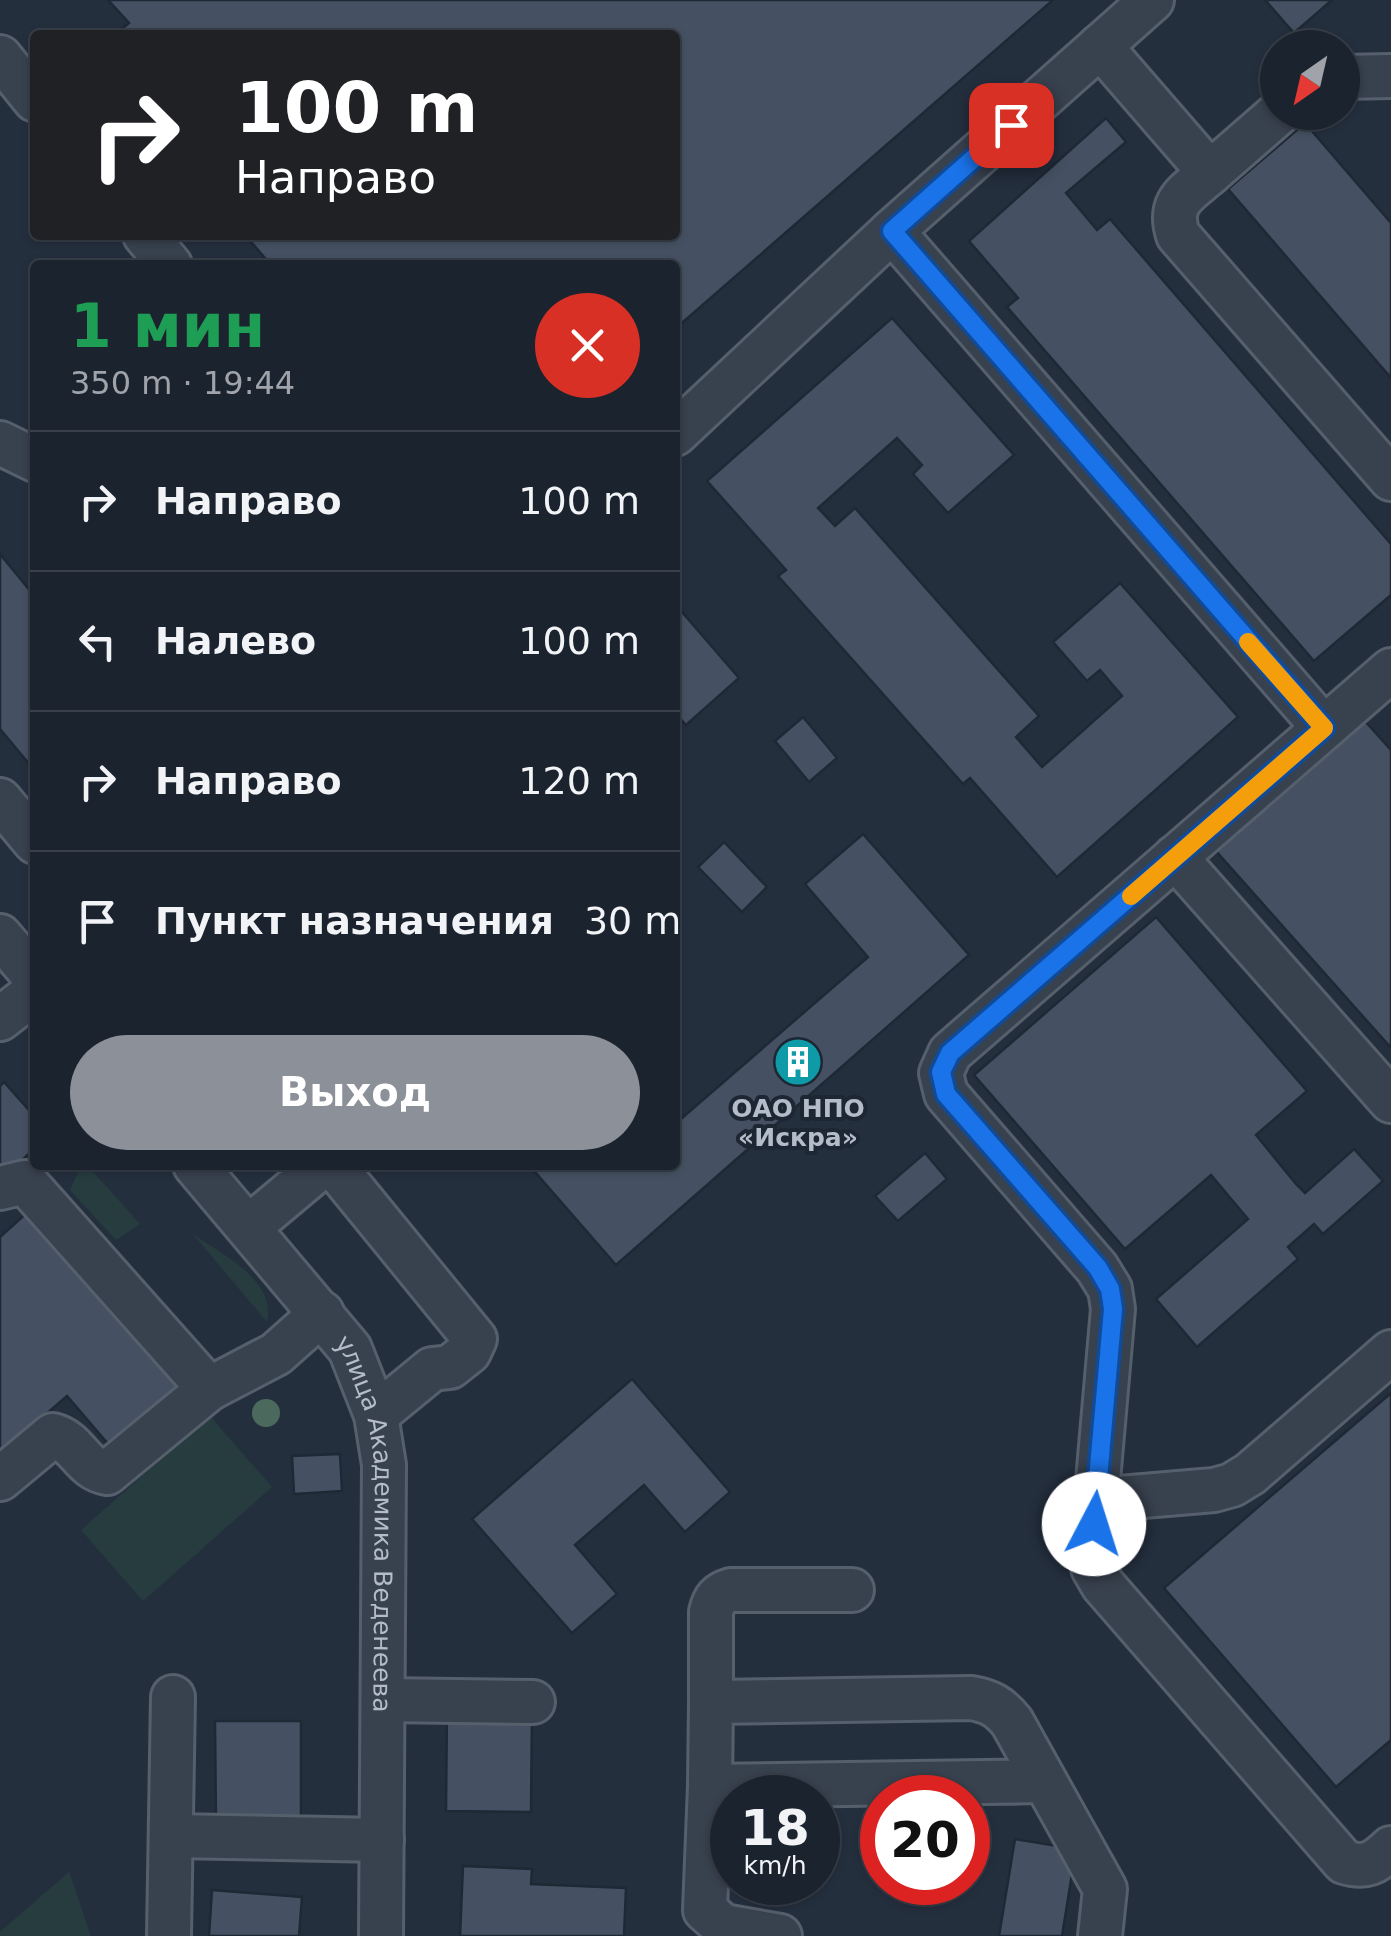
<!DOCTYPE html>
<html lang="ru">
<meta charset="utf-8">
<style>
:root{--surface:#1b232e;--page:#282f3a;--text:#f1f3f6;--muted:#a0a4aa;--line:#39404a;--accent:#8c9099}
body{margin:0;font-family:"DejaVu Sans",sans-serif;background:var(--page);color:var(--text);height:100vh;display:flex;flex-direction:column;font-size:38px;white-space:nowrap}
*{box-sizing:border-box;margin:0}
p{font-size:32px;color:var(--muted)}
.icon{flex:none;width:55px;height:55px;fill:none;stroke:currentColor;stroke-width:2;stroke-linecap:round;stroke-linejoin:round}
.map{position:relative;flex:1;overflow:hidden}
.drawer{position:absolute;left:30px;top:260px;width:650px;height:910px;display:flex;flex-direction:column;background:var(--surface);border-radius:10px;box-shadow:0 2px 8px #0004,0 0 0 2px var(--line)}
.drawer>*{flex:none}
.top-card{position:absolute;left:30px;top:30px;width:650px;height:210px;border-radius:10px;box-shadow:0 2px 8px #0004,0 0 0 2px var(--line);background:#202124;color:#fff;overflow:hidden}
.needle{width:65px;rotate:214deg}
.tools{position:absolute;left:1260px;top:30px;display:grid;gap:20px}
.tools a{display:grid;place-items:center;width:100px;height:100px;border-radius:50%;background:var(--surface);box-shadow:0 2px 8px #0004,0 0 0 2px var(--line);font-size:50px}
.speed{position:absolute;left:710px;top:1775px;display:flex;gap:20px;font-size:50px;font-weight:700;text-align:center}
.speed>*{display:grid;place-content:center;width:130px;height:130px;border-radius:50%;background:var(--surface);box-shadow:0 2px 8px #0004,0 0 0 2px var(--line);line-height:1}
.speed small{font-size:25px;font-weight:400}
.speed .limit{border:15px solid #d22;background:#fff;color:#111}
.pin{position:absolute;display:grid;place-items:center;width:85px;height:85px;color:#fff;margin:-42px;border-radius:20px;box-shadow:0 5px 15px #0006}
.me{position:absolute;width:110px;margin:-55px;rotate:5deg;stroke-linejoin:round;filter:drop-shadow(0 0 8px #0008)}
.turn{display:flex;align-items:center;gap:35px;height:210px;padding:0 40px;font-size:45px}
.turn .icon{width:130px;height:130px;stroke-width:2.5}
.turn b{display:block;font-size:70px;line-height:85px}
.round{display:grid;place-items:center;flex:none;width:105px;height:105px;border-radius:52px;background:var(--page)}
.headline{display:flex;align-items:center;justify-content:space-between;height:170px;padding:0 40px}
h1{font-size:60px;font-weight:600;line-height:75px;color:#1e9e55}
.primary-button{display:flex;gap:20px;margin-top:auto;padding:20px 40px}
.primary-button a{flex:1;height:115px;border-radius:60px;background:var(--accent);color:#fff;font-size:40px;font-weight:600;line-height:115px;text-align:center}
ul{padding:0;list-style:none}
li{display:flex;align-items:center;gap:30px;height:140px;padding:0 40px;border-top:2px solid var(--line)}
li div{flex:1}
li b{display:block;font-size:38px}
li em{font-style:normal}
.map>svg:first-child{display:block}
.green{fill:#263c3f}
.building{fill:#455162;stroke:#1f2835;stroke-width:2.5}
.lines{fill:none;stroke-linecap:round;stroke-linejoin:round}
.minor-casing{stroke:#565f6c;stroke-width:48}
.minor{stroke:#38414e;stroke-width:42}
.tree{fill:#4b6a5d}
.route-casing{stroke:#114b97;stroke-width:25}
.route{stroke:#1a73e8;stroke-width:18}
.slow{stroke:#f59e0b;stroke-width:18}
.labels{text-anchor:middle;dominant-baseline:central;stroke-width:8;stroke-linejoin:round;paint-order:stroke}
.poi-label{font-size:25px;font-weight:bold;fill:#b4bcc9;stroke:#1d2633}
.street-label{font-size:25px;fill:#b4bcc9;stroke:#1d2633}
</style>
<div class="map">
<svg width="1391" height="1936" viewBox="0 0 1391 1936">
<rect width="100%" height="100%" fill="#242f3e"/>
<g class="green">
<path d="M81,1165H87L140,1224L116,1240L70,1190Z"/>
<path d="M193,1234C221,1254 277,1280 267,1322Z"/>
<path d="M210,1416L272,1487L143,1601L81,1530Z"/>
<path d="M69,1872L91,1936H0V1932Z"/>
</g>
<g class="building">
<path d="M108,0H1053L675,329V265H271L245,235H675V35H115L129,23Z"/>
<path d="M1265,0H1332L1294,33Z"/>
<path d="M1106,118L1126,142L1066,193L1097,230L1110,219L1391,544V595L1314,661L1007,307L1018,298L969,241Z"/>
<path d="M1305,123L1391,223V378L1228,189Z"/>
<path d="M892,318L1014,455L948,513L913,474L922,465L897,438L818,508L835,526L855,508L1039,716L1016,737L1042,767L1122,696L1100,670L1087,681L1053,642L1120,583L1238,717L1057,877L970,778L963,784L778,576L786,570L707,481Z"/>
<path d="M0,554L32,593L35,591V771L0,729Z"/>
<path d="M675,604L739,678L686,725L675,713Z"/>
<path d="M803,717L837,758L809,782L775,741Z"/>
<path d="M1364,720L1391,750V1048L1216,851Z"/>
<path d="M863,834L969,955L616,1265L529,1165H675V1124L868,957L805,884Z"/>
<path d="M724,842L767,887L742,912L698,867Z"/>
<path d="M1156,917L1307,1091L1256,1135L1296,1184L1305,1193L1354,1149L1383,1181L1323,1234L1314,1224L1288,1247L1298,1259L1197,1347L1156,1299L1248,1219L1211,1175L1125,1249L974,1075Z"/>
<path d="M4,1082L35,1117V1148L6,1175L0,1169V1086Z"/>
<path d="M925,1153L947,1179L898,1221L875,1196Z"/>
<path d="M31,1209L182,1382L109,1445L67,1396L0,1454V1237Z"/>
<path d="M632,1379L730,1492L685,1532L644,1485L575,1545L617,1594L572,1633L472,1519Z"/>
<path d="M1391,1393V1740L1336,1787L1164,1588Z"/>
<path d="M340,1454L342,1491L294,1494L292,1456Z"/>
<path d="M447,1708L532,1710L531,1812L446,1811Z"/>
<path d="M215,1721H301V1823H216Z"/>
<path d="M1015,1839L1076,1849L1062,1936H999Z"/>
<path d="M463,1866L532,1869L531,1884L626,1888L624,1936H460Z"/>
<path d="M212,1890L302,1897L299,1936H209Z"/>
</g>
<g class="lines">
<g class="minor-casing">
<g id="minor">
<path d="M1100,46L1210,173C1187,193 1167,201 1178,235L1391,479"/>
<path d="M0,57L35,100"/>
<path d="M1342,77L1391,76"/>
<path d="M1210,173L1280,112"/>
<path d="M892,231L1324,728"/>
<path d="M145,235L170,265"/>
<path d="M675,434L892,231L1152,0"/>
<path d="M0,443L35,460"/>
<path d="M1391,670L950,1053L941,1073L946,1094L1097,1268L1110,1289L1113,1309L1092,1549L1093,1568L1103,1585L1344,1862C1366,1869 1375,1863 1391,1848"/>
<path d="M0,800L35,842"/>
<path d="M1175,857L1391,1101"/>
<path d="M0,936L35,977"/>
<path d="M0,1019L35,992"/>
<path id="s1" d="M195,1165L350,1349L376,1415L384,1465L381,1936"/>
<path d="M333,1165L475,1339L469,1352L450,1367L432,1369L376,1415"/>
<path d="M0,1188L25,1182L209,1389L276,1354L322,1313"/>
<path d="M249,1227L323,1165"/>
<path d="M0,1479L53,1435C77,1441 82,1469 107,1473L209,1389"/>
<path d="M1096,1500L1214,1490L1232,1485L1250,1474L1391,1352"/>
<path d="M383,1700L533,1702"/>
<path d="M711,1702V1612C714,1599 718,1594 731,1590H852"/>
<path d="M1045,1781L710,1786L711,1702L971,1698C990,1701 1000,1707 1012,1722L1105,1889L1100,1936"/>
<path d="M710,1786L705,1910L723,1926L780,1936"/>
<path d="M171,1836L382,1840"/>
<path d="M169,1936L173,1697"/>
</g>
</g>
<use href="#minor" class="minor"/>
</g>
<circle class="tree" cx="266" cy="1413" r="14"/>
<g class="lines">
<g class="route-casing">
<path id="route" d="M1011,125L892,231L1324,728L950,1053L941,1072L946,1094L1098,1268L1110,1289L1113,1309L1094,1524"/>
</g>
<use href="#route" class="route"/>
<path class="slow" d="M1131,896L1324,728L1248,642"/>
</g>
<defs>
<g id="building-disc" transform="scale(2.5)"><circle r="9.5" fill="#0f9aa8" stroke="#1d2633"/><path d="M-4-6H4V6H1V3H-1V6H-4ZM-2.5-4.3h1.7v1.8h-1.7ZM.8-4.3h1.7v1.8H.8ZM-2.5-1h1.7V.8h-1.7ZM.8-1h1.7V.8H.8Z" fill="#fff"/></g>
</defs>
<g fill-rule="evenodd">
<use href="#building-disc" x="798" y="1062"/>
</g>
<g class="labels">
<g class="poi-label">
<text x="798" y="1108">ОАО НПО<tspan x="798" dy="29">«Искра»</tspan></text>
</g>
<g class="street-label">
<text stroke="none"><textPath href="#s1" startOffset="418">улица Академика Веденеева</textPath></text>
</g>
</g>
</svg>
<div class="tools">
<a><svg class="needle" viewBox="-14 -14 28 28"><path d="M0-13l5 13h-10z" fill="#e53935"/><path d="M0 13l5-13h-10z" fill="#a0a4aa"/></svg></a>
</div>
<div class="speed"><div>18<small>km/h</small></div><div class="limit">20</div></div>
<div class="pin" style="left:1011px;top:125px;background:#d93025"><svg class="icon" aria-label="arrive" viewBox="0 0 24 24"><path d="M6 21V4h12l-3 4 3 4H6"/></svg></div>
<svg class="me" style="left:1094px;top:1524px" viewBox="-20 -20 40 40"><circle r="19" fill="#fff"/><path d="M0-13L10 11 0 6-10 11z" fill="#1a73e8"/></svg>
<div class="top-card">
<div class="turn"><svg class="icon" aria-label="right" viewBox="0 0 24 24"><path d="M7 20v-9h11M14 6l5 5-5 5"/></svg><div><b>100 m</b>Направо</div></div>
</div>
<section class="drawer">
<div class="headline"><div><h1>1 мин</h1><p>350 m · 19:44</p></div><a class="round" style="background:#d93025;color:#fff"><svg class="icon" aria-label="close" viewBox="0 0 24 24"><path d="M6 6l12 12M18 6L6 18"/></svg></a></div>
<ul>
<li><svg class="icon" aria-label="right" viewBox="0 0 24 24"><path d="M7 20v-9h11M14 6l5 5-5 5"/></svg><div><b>Направо</b></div><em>100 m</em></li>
<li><svg class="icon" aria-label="left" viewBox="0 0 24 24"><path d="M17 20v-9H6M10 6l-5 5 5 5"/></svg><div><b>Налево</b></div><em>100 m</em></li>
<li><svg class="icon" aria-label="right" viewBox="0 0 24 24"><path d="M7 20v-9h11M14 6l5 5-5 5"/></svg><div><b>Направо</b></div><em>120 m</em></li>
<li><svg class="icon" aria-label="arrive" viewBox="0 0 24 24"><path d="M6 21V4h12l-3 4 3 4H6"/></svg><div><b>Пункт назначения</b></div><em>30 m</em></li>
</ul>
<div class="primary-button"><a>Выход</a></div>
</section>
</div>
